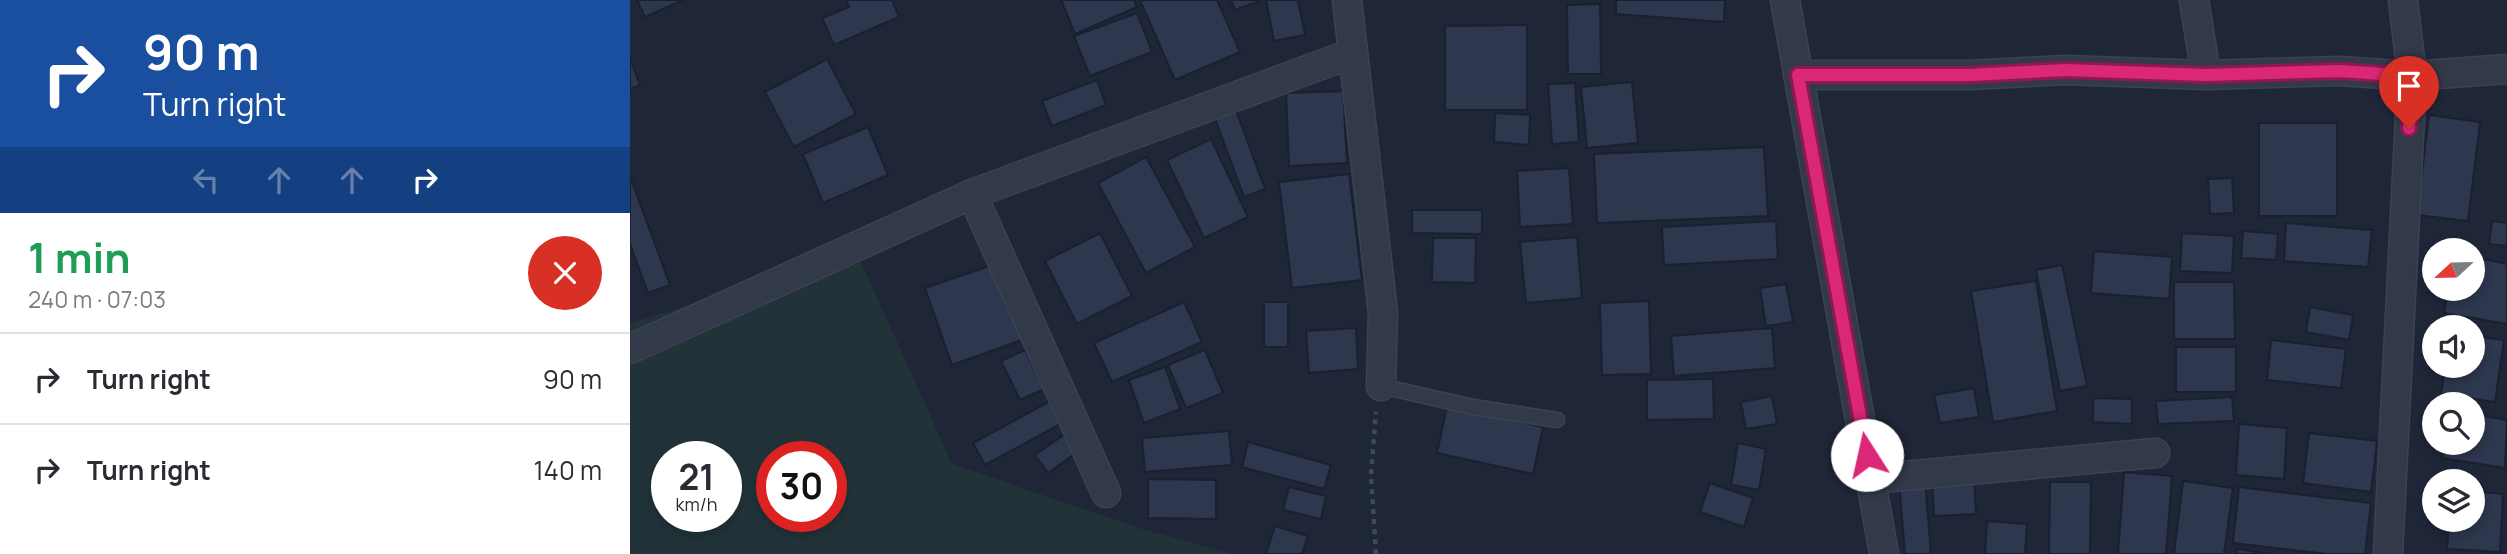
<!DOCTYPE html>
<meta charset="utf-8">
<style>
:root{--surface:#fff;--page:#f2f2f3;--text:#2b2b33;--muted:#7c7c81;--line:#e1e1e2}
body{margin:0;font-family:Manrope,sans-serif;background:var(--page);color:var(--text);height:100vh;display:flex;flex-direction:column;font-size:26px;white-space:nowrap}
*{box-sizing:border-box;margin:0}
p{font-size:23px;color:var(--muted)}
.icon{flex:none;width:38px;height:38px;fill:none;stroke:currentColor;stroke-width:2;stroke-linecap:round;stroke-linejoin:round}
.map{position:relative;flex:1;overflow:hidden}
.panel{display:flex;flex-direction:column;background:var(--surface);width:630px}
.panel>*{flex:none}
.hud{background:#1a4fa0;color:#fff;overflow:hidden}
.needle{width:46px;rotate:248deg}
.controls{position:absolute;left:1792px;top:238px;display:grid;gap:14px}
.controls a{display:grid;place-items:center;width:63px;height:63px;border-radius:50%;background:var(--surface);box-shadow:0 4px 10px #0003;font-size:35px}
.speed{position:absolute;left:21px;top:441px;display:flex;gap:14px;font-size:35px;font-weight:700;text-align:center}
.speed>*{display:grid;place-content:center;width:91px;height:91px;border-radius:50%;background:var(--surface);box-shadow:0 4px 10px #0003;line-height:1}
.speed small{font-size:18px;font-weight:400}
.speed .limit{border:10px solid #d22;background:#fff;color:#111}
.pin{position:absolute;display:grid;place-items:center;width:60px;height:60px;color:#fff;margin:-72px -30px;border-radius:50% 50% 50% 0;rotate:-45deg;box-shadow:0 0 7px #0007}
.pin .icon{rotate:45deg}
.me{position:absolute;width:77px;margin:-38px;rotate:350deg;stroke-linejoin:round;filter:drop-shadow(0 0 5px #0008)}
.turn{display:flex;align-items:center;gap:24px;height:147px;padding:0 28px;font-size:32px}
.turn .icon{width:91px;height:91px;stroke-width:2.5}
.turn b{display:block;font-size:49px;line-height:60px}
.lanes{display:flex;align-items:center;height:66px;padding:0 28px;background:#0003;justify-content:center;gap:35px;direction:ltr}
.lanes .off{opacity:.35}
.round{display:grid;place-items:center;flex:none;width:74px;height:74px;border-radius:37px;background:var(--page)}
.summary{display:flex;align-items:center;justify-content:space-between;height:119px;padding:0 28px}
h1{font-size:42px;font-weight:700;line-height:52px;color:#1e9e55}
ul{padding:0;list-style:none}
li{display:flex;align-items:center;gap:21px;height:91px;padding:0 28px;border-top:2px solid var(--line)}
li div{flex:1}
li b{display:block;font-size:26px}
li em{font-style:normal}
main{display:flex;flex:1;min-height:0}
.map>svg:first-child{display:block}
.green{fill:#213339;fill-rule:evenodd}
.building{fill:#2d374d;stroke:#1a202f;stroke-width:2}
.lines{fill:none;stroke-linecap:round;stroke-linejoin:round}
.lane-casing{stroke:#3c4252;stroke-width:17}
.street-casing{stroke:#3c4252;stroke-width:31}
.path{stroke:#394d52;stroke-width:4.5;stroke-dasharray:5 5;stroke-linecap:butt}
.lane{stroke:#323949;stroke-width:14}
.street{stroke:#323949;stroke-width:28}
.route-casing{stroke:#8e194d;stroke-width:18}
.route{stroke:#db2777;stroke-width:12}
</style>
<main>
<section class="panel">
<div class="hud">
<div class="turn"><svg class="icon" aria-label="right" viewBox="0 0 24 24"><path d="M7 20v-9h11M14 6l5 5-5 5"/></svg><div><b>90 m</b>Turn right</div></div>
<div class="lanes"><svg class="icon off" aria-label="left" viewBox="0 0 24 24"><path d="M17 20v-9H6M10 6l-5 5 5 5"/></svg><svg class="icon off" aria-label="ahead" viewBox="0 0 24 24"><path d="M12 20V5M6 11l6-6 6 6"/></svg><svg class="icon off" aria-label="ahead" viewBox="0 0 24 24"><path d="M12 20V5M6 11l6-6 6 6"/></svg><svg class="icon" aria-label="right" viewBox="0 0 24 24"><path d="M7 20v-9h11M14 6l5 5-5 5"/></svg></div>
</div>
<div class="summary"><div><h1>1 min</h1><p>240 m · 07:03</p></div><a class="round" style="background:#d93025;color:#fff"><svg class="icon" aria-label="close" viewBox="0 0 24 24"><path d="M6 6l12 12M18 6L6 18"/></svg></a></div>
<ul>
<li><svg class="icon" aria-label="right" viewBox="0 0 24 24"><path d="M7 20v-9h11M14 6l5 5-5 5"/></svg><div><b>Turn right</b></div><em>90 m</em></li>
<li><svg class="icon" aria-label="right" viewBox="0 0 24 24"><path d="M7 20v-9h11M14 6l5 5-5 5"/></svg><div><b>Turn right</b></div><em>140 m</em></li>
</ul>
</section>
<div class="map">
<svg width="1877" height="554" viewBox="0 0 1877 554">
<rect width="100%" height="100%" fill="#1f2638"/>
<path class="green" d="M228,255L322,464L512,529L603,554H0V323ZM37,457H96V516H37ZM142,457H201V516H142Z"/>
<g class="building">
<path d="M7,0H53L15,17Z"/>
<path d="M216,0H262L269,17L204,45L192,18L219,7Z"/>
<path d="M431,0H504L507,7L445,34Z"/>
<path d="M510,0H587L610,52L545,80Z"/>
<path d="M601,0H632L605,10Z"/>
<path d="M636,0H668L675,35L644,41Z"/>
<path d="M986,0H1095L1094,22L986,14Z"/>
<path d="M970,4L971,74H938L937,5Z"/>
<path d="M507,13L522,52L460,76L444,36Z"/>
<path d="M897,25V110H815V26Z"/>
<path d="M0,58L10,85L0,89Z"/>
<path d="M197,59L226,114L164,147L135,92Z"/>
<path d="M467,80L476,105L422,126L412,101Z"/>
<path d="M1002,82L1008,143L957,148L951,87Z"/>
<path d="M945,83L949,142L922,144L918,84Z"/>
<path d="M713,91L717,163L659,166L656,93Z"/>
<path d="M605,108L635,189L614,197L584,116Z"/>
<path d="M865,113L900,115L899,145L864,142Z"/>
<path d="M1799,115L1850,122L1838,221L1787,215Z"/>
<rect x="1629" y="123" width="78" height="93"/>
<path d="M238,127L258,175L193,203L173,154Z"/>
<path d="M581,139L618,217L574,238L537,160Z"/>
<path d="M1134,147L1138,216L967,223L964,154Z"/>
<path d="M516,157L565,247L516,273L468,183Z"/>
<path d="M939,168L943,224L890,227L887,171Z"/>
<path d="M719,174L732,280L662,288L649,182Z"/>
<path d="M0,176L40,285L18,293L0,244Z"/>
<path d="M1602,178L1604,213L1580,214L1578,179Z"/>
<path d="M782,210H852V234L782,233Z"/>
<path d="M1146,221L1148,259L1034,265L1032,227Z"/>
<path d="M1862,221L1877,223V246L1859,244Z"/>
<path d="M1656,223L1742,230L1738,267L1654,261Z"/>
<path d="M1613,231L1648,234L1646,260L1611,258Z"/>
<path d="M470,233L502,296L447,324L415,261Z"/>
<path d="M1552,233L1604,236L1602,273L1550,271Z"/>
<path d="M947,237L952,298L896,303L890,242Z"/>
<path d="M803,238H846L845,283L802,282Z"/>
<path d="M1464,251L1542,257L1539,299L1461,293Z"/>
<path d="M1843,257L1877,264V324L1814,313L1818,289H1843Z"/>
<path d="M365,264L392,340L322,365L295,288Z"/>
<path d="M1432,265L1457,386L1430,391L1406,270Z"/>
<path d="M1406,281L1427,411L1363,422L1341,291Z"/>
<path d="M1544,282H1604L1605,339H1544Z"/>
<path d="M1156,284L1163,322L1136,326L1130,288Z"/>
<path d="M1019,301L1021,374L972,375L970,303Z"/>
<path d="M554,302L572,342L482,382L464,343Z"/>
<rect x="634" y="302" width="24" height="45"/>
<path d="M1680,307L1723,315L1719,340L1676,332Z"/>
<path d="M726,328L728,369L679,373L676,331Z"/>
<path d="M1142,328L1145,368L1044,376L1041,336Z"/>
<path d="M1843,336L1874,340L1865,402L1811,394L1815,366H1843Z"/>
<path d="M1641,340L1716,349L1711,388L1637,380Z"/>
<rect x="1546" y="347" width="60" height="45"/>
<path d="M395,350L414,389L390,400L371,361Z"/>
<path d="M575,350L593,393L556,408L538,365Z"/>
<path d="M535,367L550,409L514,423L499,380Z"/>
<path d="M1083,379L1084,419L1017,420V380Z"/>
<path d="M1344,388L1349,417L1310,423L1304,395Z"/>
<path d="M1142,396L1147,424L1116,429L1111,402Z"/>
<path d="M1602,397L1604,421L1528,424L1526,401Z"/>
<path d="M1463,398L1502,399V424L1463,422Z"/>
<path d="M424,399L436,421L355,465L343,443Z"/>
<path d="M817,406L913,427L903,474L807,453Z"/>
<path d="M1843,414L1877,420L1875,468L1812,458L1814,443H1843Z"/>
<path d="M1609,424L1657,428L1654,479L1606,475Z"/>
<path d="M599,431L602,465L515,472L512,438Z"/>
<path d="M1679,433L1747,441L1741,492L1673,483Z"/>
<path d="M435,434L447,452L418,473L405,455Z"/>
<path d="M618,442L701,465L694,489L612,467Z"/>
<path d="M1108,443L1136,449L1129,490L1101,485Z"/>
<path d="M1494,472L1542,476L1536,554H1488Z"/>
<path d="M518,479L586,480V519L518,518Z"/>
<path d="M1344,479L1346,514L1304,516L1302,482Z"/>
<path d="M1295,480L1301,554H1275L1269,482Z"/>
<path d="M1553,481L1603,488L1594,554H1544Z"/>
<path d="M1420,482H1461L1460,554H1419Z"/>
<path d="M1080,483L1123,498L1114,527L1070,512Z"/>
<path d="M659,487L696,496L691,519L653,510Z"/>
<path d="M1609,487L1741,503L1735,554H1697L1603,543Z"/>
<path d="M1843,491L1873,494L1870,552L1817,549L1819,520H1843Z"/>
<path d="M1357,521L1397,524L1395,554H1355Z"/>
<path d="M645,526L678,536L672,554H636Z"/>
<path d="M1607,549L1641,554H1606Z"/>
</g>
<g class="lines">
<g class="lane-casing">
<path id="lane" d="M751,386L843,407L927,420"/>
</g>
<g class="street-casing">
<g id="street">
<path d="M717,0L753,313L751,386"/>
<path d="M1155,0L1254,554"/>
<path d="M1564,0L1576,75"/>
<path d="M1168,75H1340L1435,70L1576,75L1710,71L1782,76L1877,69"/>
<path d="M342,194L476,493"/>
<path d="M0,349L342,194L723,53"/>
<path d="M1241,479L1525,453"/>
<path d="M1758,554L1782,76L1773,0"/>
</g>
</g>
<path class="path" d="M746,554L741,475L746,412"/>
<use href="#lane" class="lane"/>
<use href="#street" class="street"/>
</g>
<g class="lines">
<g class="route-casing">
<path id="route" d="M1237,455L1168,75H1340L1435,70L1576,75L1710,71L1782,76L1779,128"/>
</g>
<use href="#route" class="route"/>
</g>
</svg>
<div class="controls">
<a><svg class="needle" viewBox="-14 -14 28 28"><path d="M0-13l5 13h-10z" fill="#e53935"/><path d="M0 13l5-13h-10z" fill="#7c7c81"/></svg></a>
<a><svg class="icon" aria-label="sound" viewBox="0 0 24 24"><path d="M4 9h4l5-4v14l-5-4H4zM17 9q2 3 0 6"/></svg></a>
<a><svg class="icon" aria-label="search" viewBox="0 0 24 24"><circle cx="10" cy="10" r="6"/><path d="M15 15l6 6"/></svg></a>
<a><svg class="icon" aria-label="layers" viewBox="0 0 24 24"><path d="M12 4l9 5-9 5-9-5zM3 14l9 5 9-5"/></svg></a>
</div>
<div class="speed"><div>21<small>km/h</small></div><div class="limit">30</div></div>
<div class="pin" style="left:1779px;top:128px;background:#d93025"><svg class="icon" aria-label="arrive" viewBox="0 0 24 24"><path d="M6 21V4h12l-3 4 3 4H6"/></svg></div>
<svg class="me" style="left:1237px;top:455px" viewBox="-20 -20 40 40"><circle r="19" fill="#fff"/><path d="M0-13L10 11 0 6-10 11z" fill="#db2777"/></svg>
</div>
</main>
